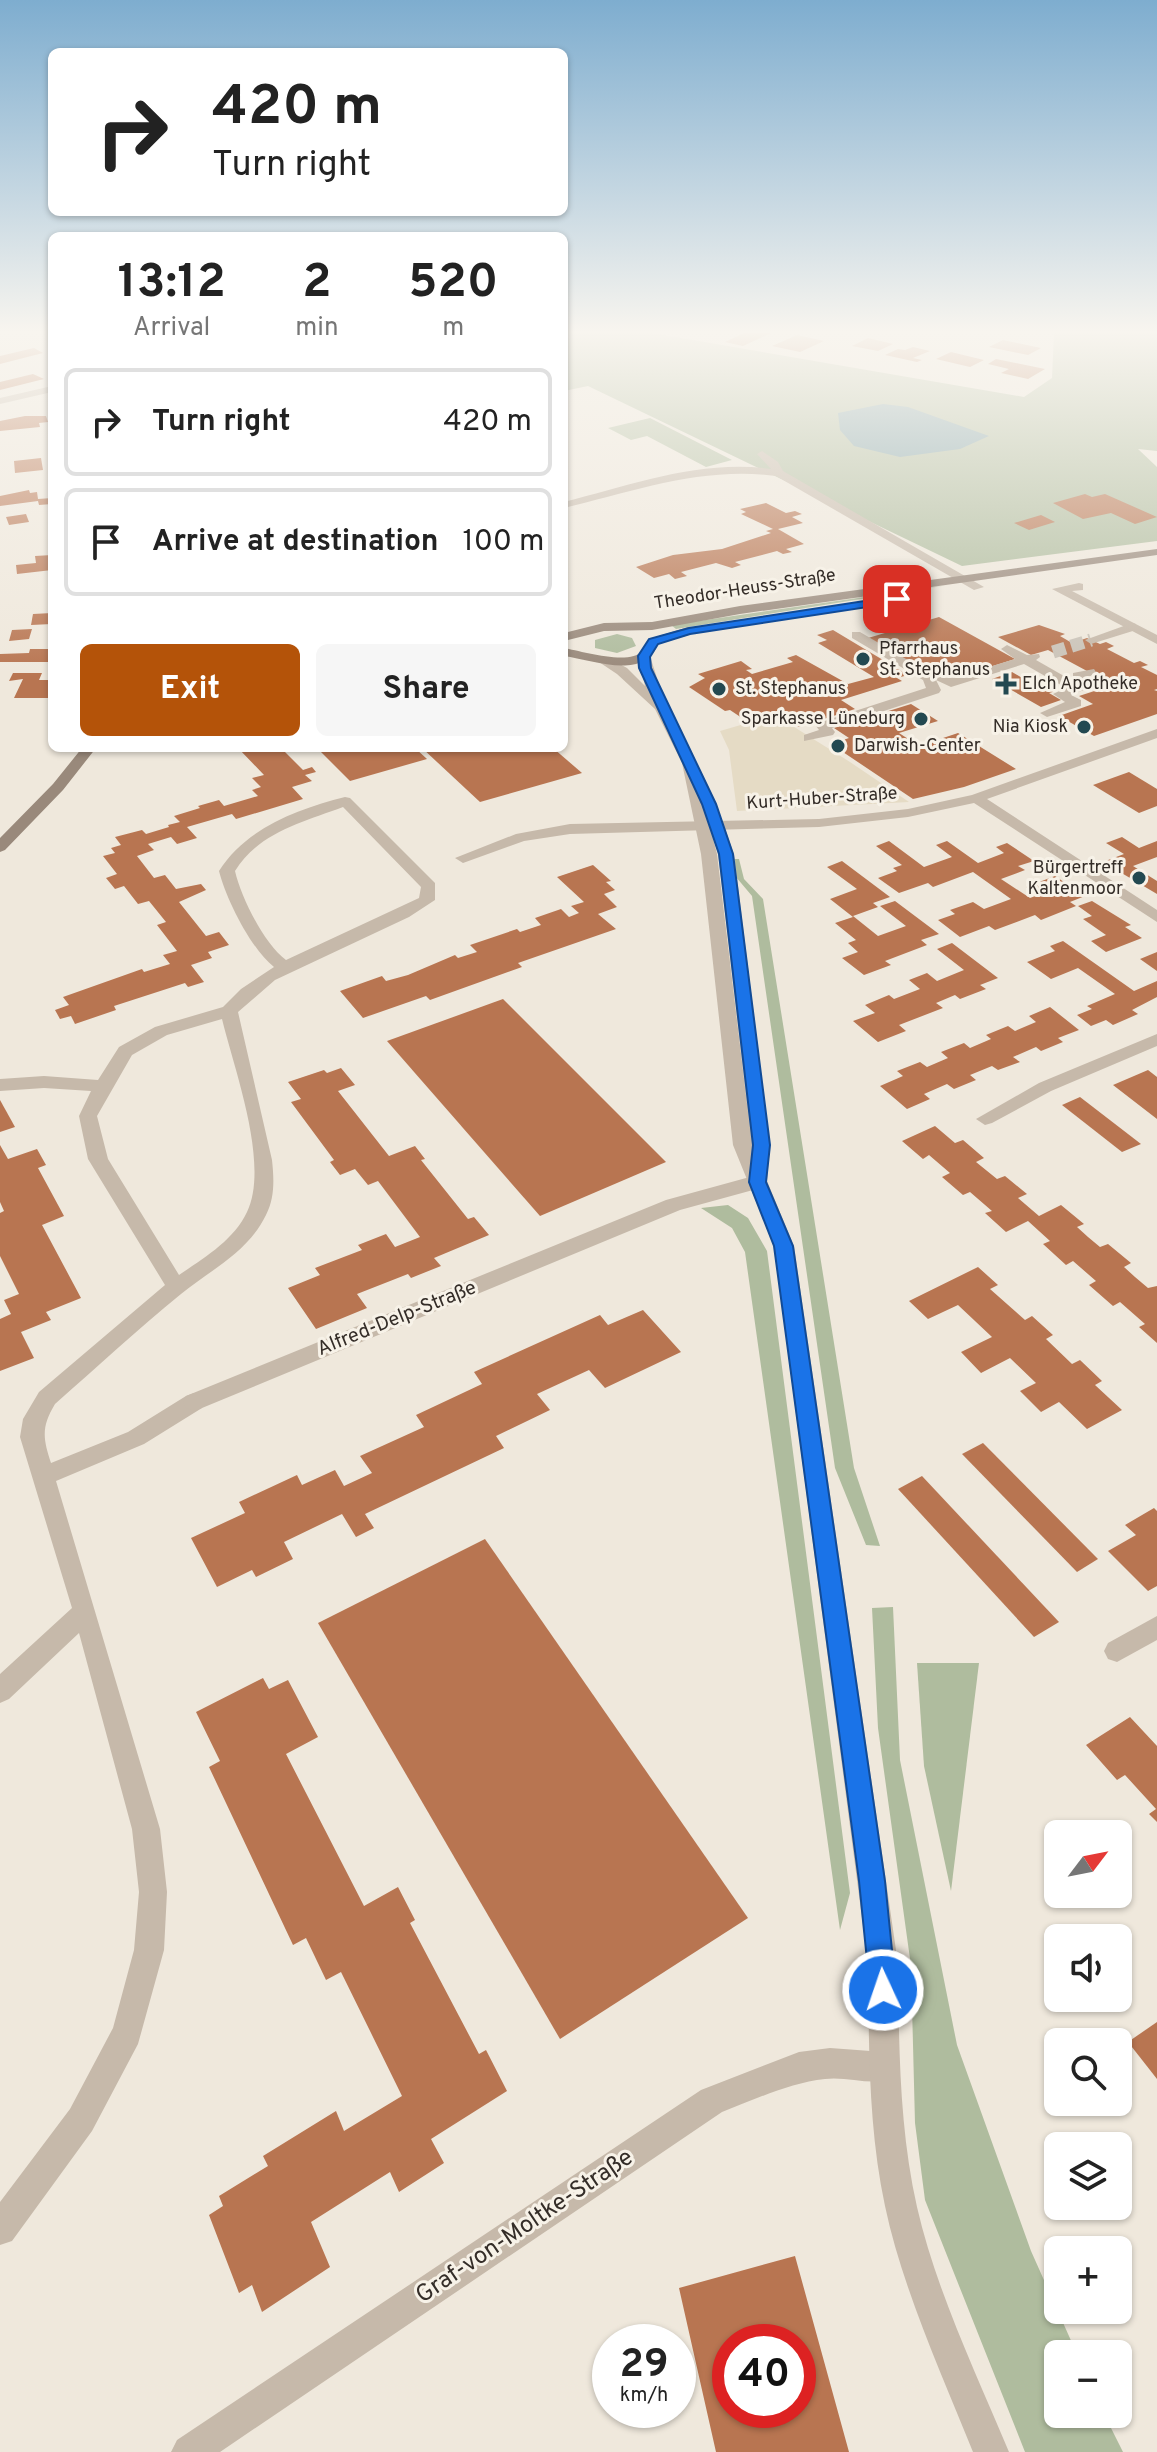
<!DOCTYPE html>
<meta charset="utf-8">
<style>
:root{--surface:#fff;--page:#f6f6f6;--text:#222;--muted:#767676;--line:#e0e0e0;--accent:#b45309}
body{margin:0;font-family:Overpass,sans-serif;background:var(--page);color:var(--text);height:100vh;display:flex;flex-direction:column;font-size:30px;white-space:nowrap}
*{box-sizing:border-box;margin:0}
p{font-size:26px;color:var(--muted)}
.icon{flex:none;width:44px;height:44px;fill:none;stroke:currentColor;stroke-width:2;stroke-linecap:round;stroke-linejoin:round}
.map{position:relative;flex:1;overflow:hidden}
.side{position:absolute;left:48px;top:232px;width:520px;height:520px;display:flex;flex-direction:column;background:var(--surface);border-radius:12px;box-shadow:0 2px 6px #0004}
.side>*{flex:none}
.banner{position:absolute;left:48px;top:48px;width:520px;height:168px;border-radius:12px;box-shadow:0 2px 6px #0004;background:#fff;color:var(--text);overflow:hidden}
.needle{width:52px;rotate:58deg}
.buttons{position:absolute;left:1044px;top:1820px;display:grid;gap:16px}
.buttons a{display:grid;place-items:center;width:88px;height:88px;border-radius:12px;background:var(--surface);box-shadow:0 2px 6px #0004;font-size:40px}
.speed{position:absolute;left:592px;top:2324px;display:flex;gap:16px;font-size:40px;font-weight:700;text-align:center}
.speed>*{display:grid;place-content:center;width:104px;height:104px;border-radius:50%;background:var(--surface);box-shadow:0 2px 6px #0004;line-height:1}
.speed small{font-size:20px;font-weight:400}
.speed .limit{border:12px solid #d22;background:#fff;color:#111}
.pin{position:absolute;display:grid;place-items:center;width:68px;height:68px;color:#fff;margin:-34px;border-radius:16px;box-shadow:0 4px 12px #0006}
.me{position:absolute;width:88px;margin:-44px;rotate:357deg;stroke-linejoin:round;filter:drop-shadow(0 0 6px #0008)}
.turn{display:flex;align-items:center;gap:28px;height:168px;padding:0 32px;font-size:36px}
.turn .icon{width:104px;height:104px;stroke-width:2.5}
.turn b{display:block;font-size:56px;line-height:68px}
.eta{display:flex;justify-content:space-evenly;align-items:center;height:136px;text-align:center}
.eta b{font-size:48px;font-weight:700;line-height:56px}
.button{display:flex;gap:16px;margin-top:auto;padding:16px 32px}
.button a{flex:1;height:92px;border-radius:12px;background:var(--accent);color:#fff;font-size:32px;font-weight:700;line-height:92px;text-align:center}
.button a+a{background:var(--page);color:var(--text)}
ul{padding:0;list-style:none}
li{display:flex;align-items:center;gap:24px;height:108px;margin:0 16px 12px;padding:0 16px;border:4px solid var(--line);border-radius:12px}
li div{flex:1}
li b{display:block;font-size:30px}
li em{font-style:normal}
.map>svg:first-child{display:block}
.green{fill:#afbc9e}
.plaza{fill:#e5dbc5}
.water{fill:#7fa2a9}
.building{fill:#b87551;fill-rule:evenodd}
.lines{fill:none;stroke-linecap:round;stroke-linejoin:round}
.pedestrian-tunnel{stroke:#cac3b8;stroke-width:13;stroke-dasharray:13 6;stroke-linecap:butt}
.pedestrian{fill:#c6b9aa;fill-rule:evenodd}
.minor{fill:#c6b9aa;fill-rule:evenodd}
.tertiary{fill:#c6b9aa;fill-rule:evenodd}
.secondary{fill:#99897b;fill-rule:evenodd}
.route{fill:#1a73e8;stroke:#114b97;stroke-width:2}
.poi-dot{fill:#234951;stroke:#f7f2e8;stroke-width:3}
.labels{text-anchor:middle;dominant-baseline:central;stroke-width:6;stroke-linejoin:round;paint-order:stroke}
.far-street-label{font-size:18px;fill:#342d28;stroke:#f7f2e8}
.far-poi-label{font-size:18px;fill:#342d28;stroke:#f7f2e8;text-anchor:start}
.street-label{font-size:20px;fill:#342d28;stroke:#f7f2e8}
.near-street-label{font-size:24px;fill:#342d28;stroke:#f7f2e8}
</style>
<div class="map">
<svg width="1157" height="2452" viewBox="0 0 1157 2452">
<rect width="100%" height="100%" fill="#efe8dc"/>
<g class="green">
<path d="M564,333H652L1024,397L1052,378L1054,333H1157V451L1138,449L1157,467V541L962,566L588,386L564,391Z"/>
<path d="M650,418L732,460L706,467L647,436L631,440L608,428Z"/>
<path d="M948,585L676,629L671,625Z"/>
<path d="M617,634L632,638L636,646L617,653L595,648V640Z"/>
<path d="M733,859H739L744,879L763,899L854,1468L880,1546L866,1545L835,1468L752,896L736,877Z"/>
<path d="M728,1205L748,1218L767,1251L850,1893L840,1930L745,1252L732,1228L701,1208Z"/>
<path d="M893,1607L900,1760L957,2045L1031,2251L1077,2354H1058V2414H1104L1123,2452H1025L925,2200L915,2123L911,1966L878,1728L872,1608Z"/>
<path d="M917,1663H979L951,1891L924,1766Z"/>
</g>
<path class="plaza" d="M775,715L850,762L909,802L737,811L729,750L720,731Z"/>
<path class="water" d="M883,404L908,407L989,436L960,449L900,457L854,446L840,430L838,413Z"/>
<g class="building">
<path d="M744,333H771L743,346L725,342Z"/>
<path d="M797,335L824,341L800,352L772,346Z"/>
<path d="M868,338L893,344L878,351L852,346Z"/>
<path d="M1003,340L1041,348L1028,355L989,347Z"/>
<path d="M913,347L930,351L913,358L922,360L917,362L885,355L898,349L905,350Z"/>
<path d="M34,348L43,353L0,364V356Z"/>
<path d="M951,352L984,360L970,367L936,359Z"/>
<path d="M996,359L1045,369L1028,379L1001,373L1009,369L988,364Z"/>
<path d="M33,374L44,379L0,390V382Z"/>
<path d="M25,416H46L48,422L39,423L40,427L0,431V421Z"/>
<path d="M41,458L43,470L15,473L14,461Z"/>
<path d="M29,490L30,493L37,492L38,499L52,498V504L39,505L38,501L0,506V496Z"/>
<path d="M1085,494L1092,497L1105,494L1157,517L1135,524L1111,513L1083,519L1053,503Z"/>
<path d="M766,503L786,513L795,511L802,514L792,517L803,523L778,529L804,544L786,549L792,552L783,554L777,551L735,562L741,565L732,568L716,563L681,572L687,576L675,579L669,574L654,578L636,567L673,555L722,549L771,533L766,531L773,529L741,514L746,512L740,509Z"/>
<path d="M26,514L29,522L9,525L6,517Z"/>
<path d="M1041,515L1055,522L1029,530L1014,523Z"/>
<path d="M52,555V570L17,574L16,565L36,563L35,556Z"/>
<path d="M52,613V624L31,625L33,614Z"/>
<path d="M939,617L1015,659L958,677L941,668L926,672L868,638Z"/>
<path d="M1039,625L1065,634L1060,636L1072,643L1087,638L1100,644L1106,642L1114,646L1107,649L1134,663L1140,661L1148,665L1141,667L1157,675V689L1154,690L1157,691V714L1094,736L1059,716L1093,704L1079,696L1113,685L1048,650L1031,655L998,637Z"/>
<path d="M32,629L29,639L9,641L12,630Z"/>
<path d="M833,630L908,675L897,678L902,681L841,700L855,709L799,727L777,716L775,711L745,720L730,710L725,711L689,687L705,678L698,674L741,661L752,669L746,670L752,674L793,662L787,658L796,655L848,684L874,677L818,643L827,640L817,635Z"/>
<path d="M30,649H52V662H0V654L29,653Z"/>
<path d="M1012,672L1029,682L1036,680L1056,691L1049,693L1061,700L1041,707L992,679Z"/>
<path d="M13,673H42L39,680H52L50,698H14L23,679L9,681Z"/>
<path d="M911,704L938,721L899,733L919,746L958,733L1016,769L964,787L913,799L831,744L849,738L834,728Z"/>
<path d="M238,748H281L303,770L312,767L316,772L305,775L312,781L292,787L303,799L236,819L232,814L187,827L197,838L177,844L171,837L148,844L154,850L137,856L154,878L165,875L176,889L201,884L206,890L179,902L206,936L219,932L229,945L208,952L212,958L191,965L204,982L188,987L185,983L114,1006L116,1010L75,1024L71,1016L60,1019L55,1010L69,1005L63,997L142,969L144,972L170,964L163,955L177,951L157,925L166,922L149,901L138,904L124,886L115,889L106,878L117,874L103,856L115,853L111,848L121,845L115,837L142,830L146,834L169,827L168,825L180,822L174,816L200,808L198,806L219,800L224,806L258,796L252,790L261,787L252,778L264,775Z"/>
<path d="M328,748H415L427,759L350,781L319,750Z"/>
<path d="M422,748H553L582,773L480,802Z"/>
<path d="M1129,772L1157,789V806L1139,813L1093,785Z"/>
<path d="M1122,837L1139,848L1157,841V857L1133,866L1157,881V894L1103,862L1124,854L1106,843Z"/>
<path d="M889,841L924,867L952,857L936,845L947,841L978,863L1004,853L996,847L1007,843L1034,861L1018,866L1025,870L1001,879L1030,898L1038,895L1026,887L1055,876L1085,896L1070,902L1076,906L1041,920L1035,915L995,930L989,926L960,937L938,920L955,914L950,910L973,902L984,909L1011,899L973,872L933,887L928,883L899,893L878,878L897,871L893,868L902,865L876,846Z"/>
<path d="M842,861L890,897L873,903L878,907L853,916L878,936L906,926L880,906L895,901L939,934L921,940L927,945L885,961L891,965L864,975L842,958L858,952L848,943L856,940L835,923L853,917L830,899L857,889L827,867Z"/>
<path d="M593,865L611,881L606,882L615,890L604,894L617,907L598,914L616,929L518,963L522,967L430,1000L426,996L363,1018L340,991L382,976L386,981L408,975L455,955L458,958L477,952L470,945L517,929L520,932L541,925L535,918L561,909L569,917L579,913L571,906L584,902L557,877Z"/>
<path d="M1092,901L1131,925L1125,927L1142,938L1106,952L1091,941L1106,935L1083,919L1092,916L1078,906Z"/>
<path d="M1063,941L1134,991L1157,981V997L1132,1010L1138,1014L1113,1025L1106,1020L1091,1026L1077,1015L1092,1009L1087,1006L1115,994L1078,968L1051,979L1027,962L1055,951L1050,946Z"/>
<path d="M952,943L998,978L980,985L986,989L960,999L955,995L936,1003L943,1008L899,1025L906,1031L878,1042L853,1021L875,1013L865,1005L889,995L894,999L920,989L909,980L927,973L937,981L964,970L937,949Z"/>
<path d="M1157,952V971L1140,959Z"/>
<path d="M503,999L666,1162L540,1216L387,1041Z"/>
<path d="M1050,1007L1079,1030L1058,1038L1063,1042L1041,1051L1036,1047L1013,1057L1020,1062L998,1070L992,1066L970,1075L976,1080L954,1089L947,1084L924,1094L930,1099L907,1109L880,1086L903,1076L897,1071L920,1062L927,1067L948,1058L941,1052L964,1043L970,1048L991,1039L986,1035L1008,1026L1015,1031L1036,1022L1029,1016Z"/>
<path d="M341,1068L355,1085L338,1091L389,1156L415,1146L425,1159L421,1160L468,1219L474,1217L489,1235L434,1258L441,1266L411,1278L408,1274L357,1294L367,1308L316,1329L288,1288L320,1275L315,1268L362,1250L358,1245L386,1234L395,1247L420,1237L378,1181L368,1185L355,1169L340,1175L330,1162L334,1160L291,1102L301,1099L288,1082L324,1070L327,1073Z"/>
<path d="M1148,1070L1157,1077V1119L1113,1085Z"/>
<path d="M1080,1097L1141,1144L1122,1152L1062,1105Z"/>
<path d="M0,1100L15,1127L0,1132Z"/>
<path d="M935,1126L955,1143L963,1140L984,1158L976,1162L997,1179L1005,1176L1027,1194L1018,1198L1039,1216L1061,1205L1084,1224L1077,1227L1088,1237L1100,1247L1108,1244L1131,1263L1124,1267L1135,1277L1148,1288L1157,1286V1343L1139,1327L1145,1324L1120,1302L1113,1306L1089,1285L1096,1281L1073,1261L1066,1265L1043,1244L1050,1241L1028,1221L1006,1232L985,1213L992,1211L970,1192L963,1195L942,1177L950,1173L929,1155L923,1159L902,1141Z"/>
<path d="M0,1145L8,1159L37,1149L46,1165L38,1168L64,1216L42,1225L81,1298L46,1312L51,1320L21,1332L34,1358L0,1371V1319L11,1314L4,1300L19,1294L0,1256V1213L4,1211L0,1202Z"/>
<path d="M978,1267L998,1285L990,1289L1025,1320L1032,1316L1053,1335L1046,1339L1072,1364L1080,1360L1102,1381L1095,1385L1122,1410L1087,1429L1059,1402L1041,1412L1020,1391L1036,1383L1010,1358L981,1373L961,1352L992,1337L958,1305L928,1319L909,1301Z"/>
<path d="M643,1310L681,1352L605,1388L589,1370L537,1394L550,1410L496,1436L504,1448L365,1514L374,1528L356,1537L342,1514L284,1542L293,1559L256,1577L252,1570L217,1587L191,1538L245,1513L239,1502L297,1475L302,1485L335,1470L344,1486L372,1473L360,1456L424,1427L416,1415L482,1384L474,1372L600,1315L608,1325Z"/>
<path d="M983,1443L1098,1559L1077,1572L962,1454Z"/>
<path d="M922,1476L1059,1622L1034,1637L898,1489Z"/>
<path d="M1154,1508L1157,1511V1586L1148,1591L1108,1551L1136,1535L1125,1525Z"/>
<path d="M485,1539L748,1918L560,2039L318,1623Z"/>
<path d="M263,1678L269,1689L288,1680L318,1737L286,1754L364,1906L398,1887L415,1920L410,1923L479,2054L486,2050L507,2091L431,2139L444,2163L399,2192L390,2172L311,2222L330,2267L262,2312L252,2285L239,2293L209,2215L223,2206L219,2196L268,2166L263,2156L336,2111L344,2131L402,2096L341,1972L326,1980L306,1938L293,1945L209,1767L220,1761L196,1712Z"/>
<path d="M1130,1717L1157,1746V1822L1149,1814L1156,1809L1125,1775L1117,1780L1086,1745Z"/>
<path d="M1157,2022V2079L1128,2042Z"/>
<path d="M795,2256L849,2452H716L679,2288ZM730,2342H798V2410H730Z"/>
</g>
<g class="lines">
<path class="pedestrian-tunnel" d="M1053,652L1091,640"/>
<g class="pedestrian">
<path d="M1132,623L1136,624V630L1091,644L1085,640Z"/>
<path d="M852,632H860L930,673L938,671L953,678L1015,659L1001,649L1007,645L1027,655L1039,654L1040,657L1036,660L1078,684L1081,683L1073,679V673L1094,669L1096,672L1089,677L1099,684L1071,695L1081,700V706L1047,717L1040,713L1065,702L1053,694L1066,688L1024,664L951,687L936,680L941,690L939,693L832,728L835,732L833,735L804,741V735L819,730L816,726L818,723L926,688L923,680L852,638Z"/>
<path d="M345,797L350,798L435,883V900L409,917L275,980L238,1012L272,1160C274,1179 275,1197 266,1215C248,1252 212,1269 181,1294C138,1329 97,1367 55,1404C41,1427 43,1439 51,1463L128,1432L186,1396L194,1393L202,1396L205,1402L202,1408L144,1444L56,1481L160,1829L167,1892L164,1950L138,2044L92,2131L12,2241L0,2245V2202L70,2109L113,2028L134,1950L139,1892L132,1829L79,1633L9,1699L0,1703V1674L72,1608L20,1437L23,1419L39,1392L165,1285L88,1159L79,1116L91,1091L44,1088L0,1091V1079L44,1076L98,1080L119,1047L155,1027L223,1007L241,989L274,967C251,949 226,899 219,871C246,828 298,809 345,797ZM343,807L421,887L419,898L286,960C264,944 241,897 235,871C258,833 303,822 343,807ZM222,1019C234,1069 270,1164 247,1212C234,1240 204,1258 179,1275L108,1159L97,1116L132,1055L167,1035Z"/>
</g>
<g class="minor">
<path d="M52,386V392L0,404V398Z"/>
<path d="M762,451L778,462L783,471L984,587L974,590L776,476C703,466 634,491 564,508V502C631,485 701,459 771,469L757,454Z"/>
<path d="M1079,583L1083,584V590L1072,591L1157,635V644L1052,589Z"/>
<path d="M1157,729V738L987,799L1157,910V922L974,803L908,817L819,827L570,834L524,841L463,863L455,858L516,834L570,824L819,819L908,809L972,795Z"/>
<path d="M1157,1034V1046L1051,1091L992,1123L985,1125L976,1119L1039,1083Z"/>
<path d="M757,1175L767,1182L764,1187L680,1210L202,1408L194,1411L186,1408L183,1402L186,1396L666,1200Z"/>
<path d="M1157,1616V1640L1117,1662L1108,1659L1104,1651L1108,1643Z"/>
<path d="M830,2048L884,2052L895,2056L899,2067L895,2078C873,2087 848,2076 825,2079C789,2083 756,2099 722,2112L220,2452H171L177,2440L701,2090L799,2052Z"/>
</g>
<path class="tertiary" d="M644,652L650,656L664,700L701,773L706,806H716L718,809L734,854L770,1145L767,1181L794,1246L898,1964C899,2045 899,2127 917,2207C936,2290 976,2373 1009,2452H973C942,2375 902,2287 885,2206C868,2126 869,2045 868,1964L774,1246L733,1145L701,854L682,763L655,709L617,674L596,660L607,657L627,668L645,686L638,656ZM713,838L718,854L752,1145L717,854Z"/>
<g class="secondary">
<path d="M1157,549V555L740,614L652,630L604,631L564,641V633L604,623L652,622L740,606Z"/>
<path d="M688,627L694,631L692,634L658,644C644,681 593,660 564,656V648C581,651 630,666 642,651C645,648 646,643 649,639Z"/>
<path d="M82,748H96L63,790L5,850L0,852V838L53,784Z"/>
</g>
</g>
<linearGradient id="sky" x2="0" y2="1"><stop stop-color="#7eadcf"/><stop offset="0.49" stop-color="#f8f5ef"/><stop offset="1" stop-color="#f8f5ef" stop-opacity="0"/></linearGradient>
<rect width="1157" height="677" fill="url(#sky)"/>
<path class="route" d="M897,596L901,597V602L690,634L658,644L650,657L651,668L716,804L733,854L770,1145L766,1182L793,1246L885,1881L896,1990L893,1999L883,2003L873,1999L870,1990L859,1881L774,1246L749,1182L753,1145L719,854L702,804L639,668L638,656L649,639L689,628Z"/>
<g class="poi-dot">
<circle cx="863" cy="659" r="8"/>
<path d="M1002 672h8v8h8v8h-8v8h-8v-8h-8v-8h8z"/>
<circle cx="719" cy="689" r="8"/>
<circle cx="921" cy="719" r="8"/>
<circle cx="1084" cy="727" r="8"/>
<circle cx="838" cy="746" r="8"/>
<circle cx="1139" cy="878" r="8"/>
</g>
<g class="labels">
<g class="far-street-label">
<text transform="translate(745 590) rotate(-9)">Theodor-Heuss-Straße</text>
<text transform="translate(822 799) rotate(-4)">Kurt-Huber-Straße</text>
</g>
<g class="far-poi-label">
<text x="879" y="649">Pfarrhaus<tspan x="879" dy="21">St. Stephanus</tspan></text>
<text x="1022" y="684">Elch Apotheke</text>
<text x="735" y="689">St. Stephanus</text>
<text x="905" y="719" text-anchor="end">Sparkasse Lüneburg</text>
<text x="1068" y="727" text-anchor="end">Nia Kiosk</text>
<text x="854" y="746">Darwish-Center</text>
<text x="1123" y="868" text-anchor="end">Bürgertreff<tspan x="1123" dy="21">Kaltenmoor</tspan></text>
</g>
<g class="street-label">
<text transform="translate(397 1319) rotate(-22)">Alfred-Delp-Straße</text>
</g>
<g class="near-street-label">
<text transform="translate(525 2227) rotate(-34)">Graf-von-Moltke-Straße</text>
</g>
</g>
</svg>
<div class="buttons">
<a><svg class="needle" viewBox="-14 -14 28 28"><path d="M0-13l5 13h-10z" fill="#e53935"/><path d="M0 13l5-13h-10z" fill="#767676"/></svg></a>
<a><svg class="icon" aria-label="sound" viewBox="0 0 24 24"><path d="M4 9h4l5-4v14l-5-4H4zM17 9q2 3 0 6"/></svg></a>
<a><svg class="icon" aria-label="search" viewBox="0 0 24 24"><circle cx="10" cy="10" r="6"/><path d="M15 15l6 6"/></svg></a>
<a><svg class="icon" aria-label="layers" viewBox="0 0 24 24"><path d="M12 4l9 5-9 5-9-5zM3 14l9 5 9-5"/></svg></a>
<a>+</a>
<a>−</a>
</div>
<div class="speed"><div>29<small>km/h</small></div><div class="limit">40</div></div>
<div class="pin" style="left:897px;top:599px;background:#d93025"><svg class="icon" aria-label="arrive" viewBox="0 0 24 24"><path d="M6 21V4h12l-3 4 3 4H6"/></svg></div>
<svg class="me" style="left:883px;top:1990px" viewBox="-20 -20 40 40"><circle r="17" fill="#1a73e8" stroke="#fff" stroke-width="3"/><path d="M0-11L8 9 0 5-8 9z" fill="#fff"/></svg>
<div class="banner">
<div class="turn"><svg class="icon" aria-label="right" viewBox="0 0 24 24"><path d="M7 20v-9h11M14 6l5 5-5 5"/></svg><div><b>420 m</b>Turn right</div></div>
</div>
<section class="side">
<div class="eta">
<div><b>13:12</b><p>Arrival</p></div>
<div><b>2</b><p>min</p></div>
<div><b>520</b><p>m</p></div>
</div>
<ul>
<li><svg class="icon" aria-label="right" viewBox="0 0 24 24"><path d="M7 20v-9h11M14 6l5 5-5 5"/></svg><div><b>Turn right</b></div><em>420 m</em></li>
<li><svg class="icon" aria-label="arrive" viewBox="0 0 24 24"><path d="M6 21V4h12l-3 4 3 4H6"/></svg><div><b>Arrive at destination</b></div><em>100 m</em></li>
</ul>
<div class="button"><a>Exit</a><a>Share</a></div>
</section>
</div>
